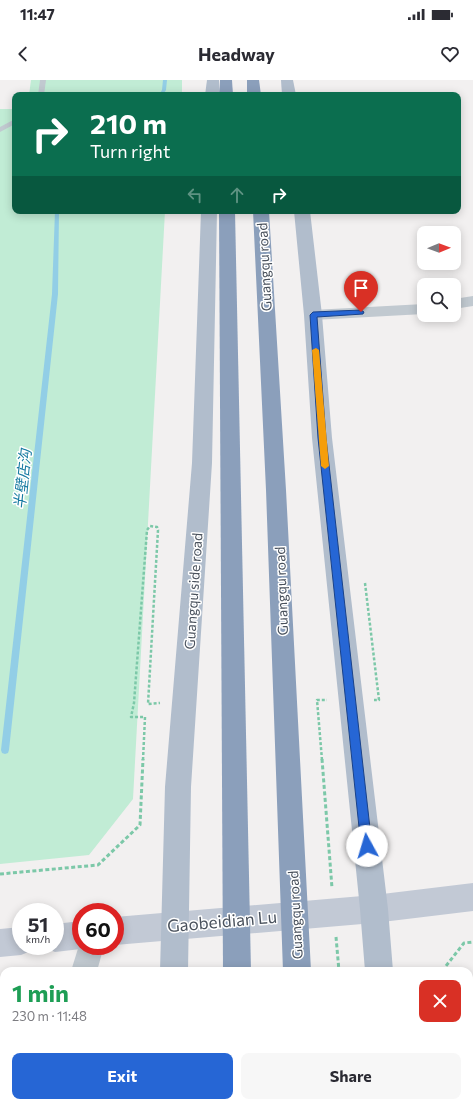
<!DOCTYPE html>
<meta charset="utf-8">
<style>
:root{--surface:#fff;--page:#f7f7f7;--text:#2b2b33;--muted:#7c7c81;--accent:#2666d5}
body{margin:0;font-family:Commissioner,"Noto Sans SC",sans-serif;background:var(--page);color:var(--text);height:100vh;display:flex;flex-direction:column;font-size:15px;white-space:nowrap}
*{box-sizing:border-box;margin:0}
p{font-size:13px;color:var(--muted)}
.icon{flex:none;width:22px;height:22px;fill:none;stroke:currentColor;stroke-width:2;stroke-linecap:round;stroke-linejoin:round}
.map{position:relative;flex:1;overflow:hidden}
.side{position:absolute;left:0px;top:887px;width:473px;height:140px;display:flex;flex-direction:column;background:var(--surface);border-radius:12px 12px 0 0;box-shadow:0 2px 10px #0003}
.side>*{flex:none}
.hud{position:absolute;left:12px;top:12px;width:449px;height:122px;border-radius:8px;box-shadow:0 2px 10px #0003;background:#0b6e4f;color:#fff;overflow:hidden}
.needle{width:26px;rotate:89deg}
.controls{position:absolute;left:417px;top:146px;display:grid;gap:8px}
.controls a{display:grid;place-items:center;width:44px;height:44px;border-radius:8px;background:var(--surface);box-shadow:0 2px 10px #0003;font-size:20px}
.speed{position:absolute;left:12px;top:823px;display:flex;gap:8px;font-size:20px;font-weight:700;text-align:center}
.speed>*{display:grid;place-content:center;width:52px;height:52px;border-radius:50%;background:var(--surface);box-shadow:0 2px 10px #0003;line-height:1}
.speed small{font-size:10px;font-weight:400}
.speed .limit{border:6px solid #d22;background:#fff;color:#111}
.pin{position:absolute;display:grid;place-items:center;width:34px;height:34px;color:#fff;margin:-41px -17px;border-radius:50% 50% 50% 0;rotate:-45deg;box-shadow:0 0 4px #0007}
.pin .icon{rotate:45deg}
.me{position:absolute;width:44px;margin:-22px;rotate:354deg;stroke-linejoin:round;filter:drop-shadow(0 0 3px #0008)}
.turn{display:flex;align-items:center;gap:14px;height:84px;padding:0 12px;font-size:18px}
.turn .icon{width:52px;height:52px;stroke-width:2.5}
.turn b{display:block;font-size:28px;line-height:34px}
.lanes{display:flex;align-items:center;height:38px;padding:0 12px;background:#0003;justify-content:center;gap:20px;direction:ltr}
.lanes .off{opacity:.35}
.round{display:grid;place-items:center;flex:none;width:42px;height:42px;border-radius:8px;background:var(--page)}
.overview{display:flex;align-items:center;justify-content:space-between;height:68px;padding:0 12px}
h1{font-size:24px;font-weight:700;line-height:30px;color:#1e9e55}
.action{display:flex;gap:8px;margin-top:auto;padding:8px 12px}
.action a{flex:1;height:46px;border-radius:8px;background:var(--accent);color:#fff;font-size:16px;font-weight:700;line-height:46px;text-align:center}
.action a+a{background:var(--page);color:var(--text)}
.status{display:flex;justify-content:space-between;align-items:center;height:28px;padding:0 20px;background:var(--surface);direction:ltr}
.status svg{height:11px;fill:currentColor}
header{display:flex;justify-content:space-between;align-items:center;height:52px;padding:0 12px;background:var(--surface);font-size:18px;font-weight:700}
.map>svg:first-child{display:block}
.green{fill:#c1ecd5}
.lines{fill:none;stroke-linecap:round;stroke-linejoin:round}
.stream{fill:#92cee6;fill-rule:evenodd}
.path-far1{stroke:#7cc8a8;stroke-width:2.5;stroke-dasharray:3 2;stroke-linecap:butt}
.path{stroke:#7cc8a8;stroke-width:3;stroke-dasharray:4 2.5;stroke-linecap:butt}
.lane{fill:#c1c9d0;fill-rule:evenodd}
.street{fill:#c1c9d0;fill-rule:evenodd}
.secondary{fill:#c2c9d5;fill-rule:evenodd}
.primary{fill:#b1bdcc;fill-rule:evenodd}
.highway{fill:#8b9fbb;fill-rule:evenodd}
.route{fill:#2666d5;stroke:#19428a}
.slow{fill:#f59e0b}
.labels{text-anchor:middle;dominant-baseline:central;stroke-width:3;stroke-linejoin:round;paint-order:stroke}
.street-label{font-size:14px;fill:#49515c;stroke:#fff}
.water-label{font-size:15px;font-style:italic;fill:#167aa1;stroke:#fff}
.near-street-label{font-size:17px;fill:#49515c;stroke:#fff}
</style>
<div class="status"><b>11:47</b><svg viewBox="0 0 49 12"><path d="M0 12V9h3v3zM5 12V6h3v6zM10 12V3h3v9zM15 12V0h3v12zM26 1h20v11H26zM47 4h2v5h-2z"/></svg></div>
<header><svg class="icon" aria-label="back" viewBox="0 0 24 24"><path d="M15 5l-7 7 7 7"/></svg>Headway<svg class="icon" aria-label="heart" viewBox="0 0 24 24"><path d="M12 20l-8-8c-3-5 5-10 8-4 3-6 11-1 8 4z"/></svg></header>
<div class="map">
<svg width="473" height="1027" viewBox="0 0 473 1027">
<rect width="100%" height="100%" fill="#f2f0f0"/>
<g class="green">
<path d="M31,0H182V15H29Z"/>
<path d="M0,29H15V131H165L133,719L89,775L0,784Z"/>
<path d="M473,913V1027H462L461,1023H469V917Z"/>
<path d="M4,970V1023H107L109,1027H0V971Z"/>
</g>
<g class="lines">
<g class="stream">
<path d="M163,0H167L166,10L163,15H159L162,10Z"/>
<path d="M55,131H59L58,214L9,670L8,673L5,674L2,673L1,670L52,214Z"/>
</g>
<g class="path-far1">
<path d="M365,503L379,620H374"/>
<path d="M143,680L145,637H131L134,623L147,450L150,446L157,447L158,450L148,624L160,623"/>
<path d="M322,680L317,620H327"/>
</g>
<g class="path">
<path d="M322,679L332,808"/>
<path d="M0,794L98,785L140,745L143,679"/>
<path d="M336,857L339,891"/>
<path d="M442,891L464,863L473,862"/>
<path d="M349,1023L350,1027"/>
<path d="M437,1023L438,1027"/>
</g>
<g class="lane">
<path d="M40,0H46L44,15H38Z"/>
<path d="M15,39V44L0,52V47Z"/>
</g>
<g class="street">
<path d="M473,216V226L454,229V219Z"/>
<path d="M424,224V234L313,240L308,238L305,235L308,232L313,230Z"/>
<path d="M81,859V866H104L97,891H71Z"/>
<path d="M4,921V947L0,948V922Z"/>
</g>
<g class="secondary">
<path d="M473,803V831L374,843L115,865V837L374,815Z"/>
<path d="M81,841V866H88L81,869L55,872L45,868L44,866H55V844Z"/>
<path d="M21,847V866H33L31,871L21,875L0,877V849Z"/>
</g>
<g class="primary">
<path d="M207,0H219V15H205Z"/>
<path d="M281,0H293L296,15H282Z"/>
<path d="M201,131H217L212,383L191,707L188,891H160L165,707L192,383Z"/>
<path d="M294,131H310L322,235L332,358L388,829L393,891H365L360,829L312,358L304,235Z"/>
<rect x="156" y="1023" width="32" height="4"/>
<path d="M374,1023H406L407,1027H375Z"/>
</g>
<g class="highway">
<path d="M220,0H232L233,15H219Z"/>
<path d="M247,0H259L261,15H247Z"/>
<path d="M219,131H235L251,891H223Z"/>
<path d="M253,131H269L286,410L311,891H283L266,410Z"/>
<path d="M222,1023H254L255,1027H223Z"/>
<rect x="287" y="1023" width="32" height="4"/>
</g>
</g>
<path class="route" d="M361,230L364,232L363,234L317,237L326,358L372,766L371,770L367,772L363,770L361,766L318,358L310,235L313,232Z"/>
<path class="slow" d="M316,268L319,270L329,386L325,389L321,386L312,270Z"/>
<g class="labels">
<g class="street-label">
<text transform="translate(264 187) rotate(-93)">Guangqu road</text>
<text transform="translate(193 511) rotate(-86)">Guangqu side road</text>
<text transform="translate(281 511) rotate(-92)">Guangqu road</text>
<text transform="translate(295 835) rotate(-93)">Guangqu road</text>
</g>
<g class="water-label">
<text transform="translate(22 399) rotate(-84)">半壁店沟</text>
</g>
<g class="near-street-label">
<text transform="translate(222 841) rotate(-5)">Gaobeidian Lu</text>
</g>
</g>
</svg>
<div class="controls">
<a><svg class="needle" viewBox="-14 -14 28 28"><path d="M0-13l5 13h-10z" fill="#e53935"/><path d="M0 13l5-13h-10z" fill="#7c7c81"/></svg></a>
<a><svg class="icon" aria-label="search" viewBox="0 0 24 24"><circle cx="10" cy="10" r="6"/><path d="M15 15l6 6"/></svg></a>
</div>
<div class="speed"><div>51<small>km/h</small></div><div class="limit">60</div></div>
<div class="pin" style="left:361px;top:232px;background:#d93025"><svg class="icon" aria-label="arrive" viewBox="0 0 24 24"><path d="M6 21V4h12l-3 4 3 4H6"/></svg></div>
<svg class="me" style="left:367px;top:766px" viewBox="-20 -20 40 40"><circle r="19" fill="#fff"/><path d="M0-13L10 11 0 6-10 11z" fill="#2666d5"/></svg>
<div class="hud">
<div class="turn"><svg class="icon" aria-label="right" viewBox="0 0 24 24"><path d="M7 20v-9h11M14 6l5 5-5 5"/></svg><div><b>210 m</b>Turn right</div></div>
<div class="lanes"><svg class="icon off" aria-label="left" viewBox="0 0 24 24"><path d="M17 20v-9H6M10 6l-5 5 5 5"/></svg><svg class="icon off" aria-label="ahead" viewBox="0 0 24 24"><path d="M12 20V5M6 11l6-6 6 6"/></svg><svg class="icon" aria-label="right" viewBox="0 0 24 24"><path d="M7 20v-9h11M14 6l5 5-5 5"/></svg></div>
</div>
<section class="side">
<div class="overview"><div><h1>1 min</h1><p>230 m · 11:48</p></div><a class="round" style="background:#d93025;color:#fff"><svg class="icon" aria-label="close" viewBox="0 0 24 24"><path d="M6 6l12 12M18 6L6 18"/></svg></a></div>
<div class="action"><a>Exit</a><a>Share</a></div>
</section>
</div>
